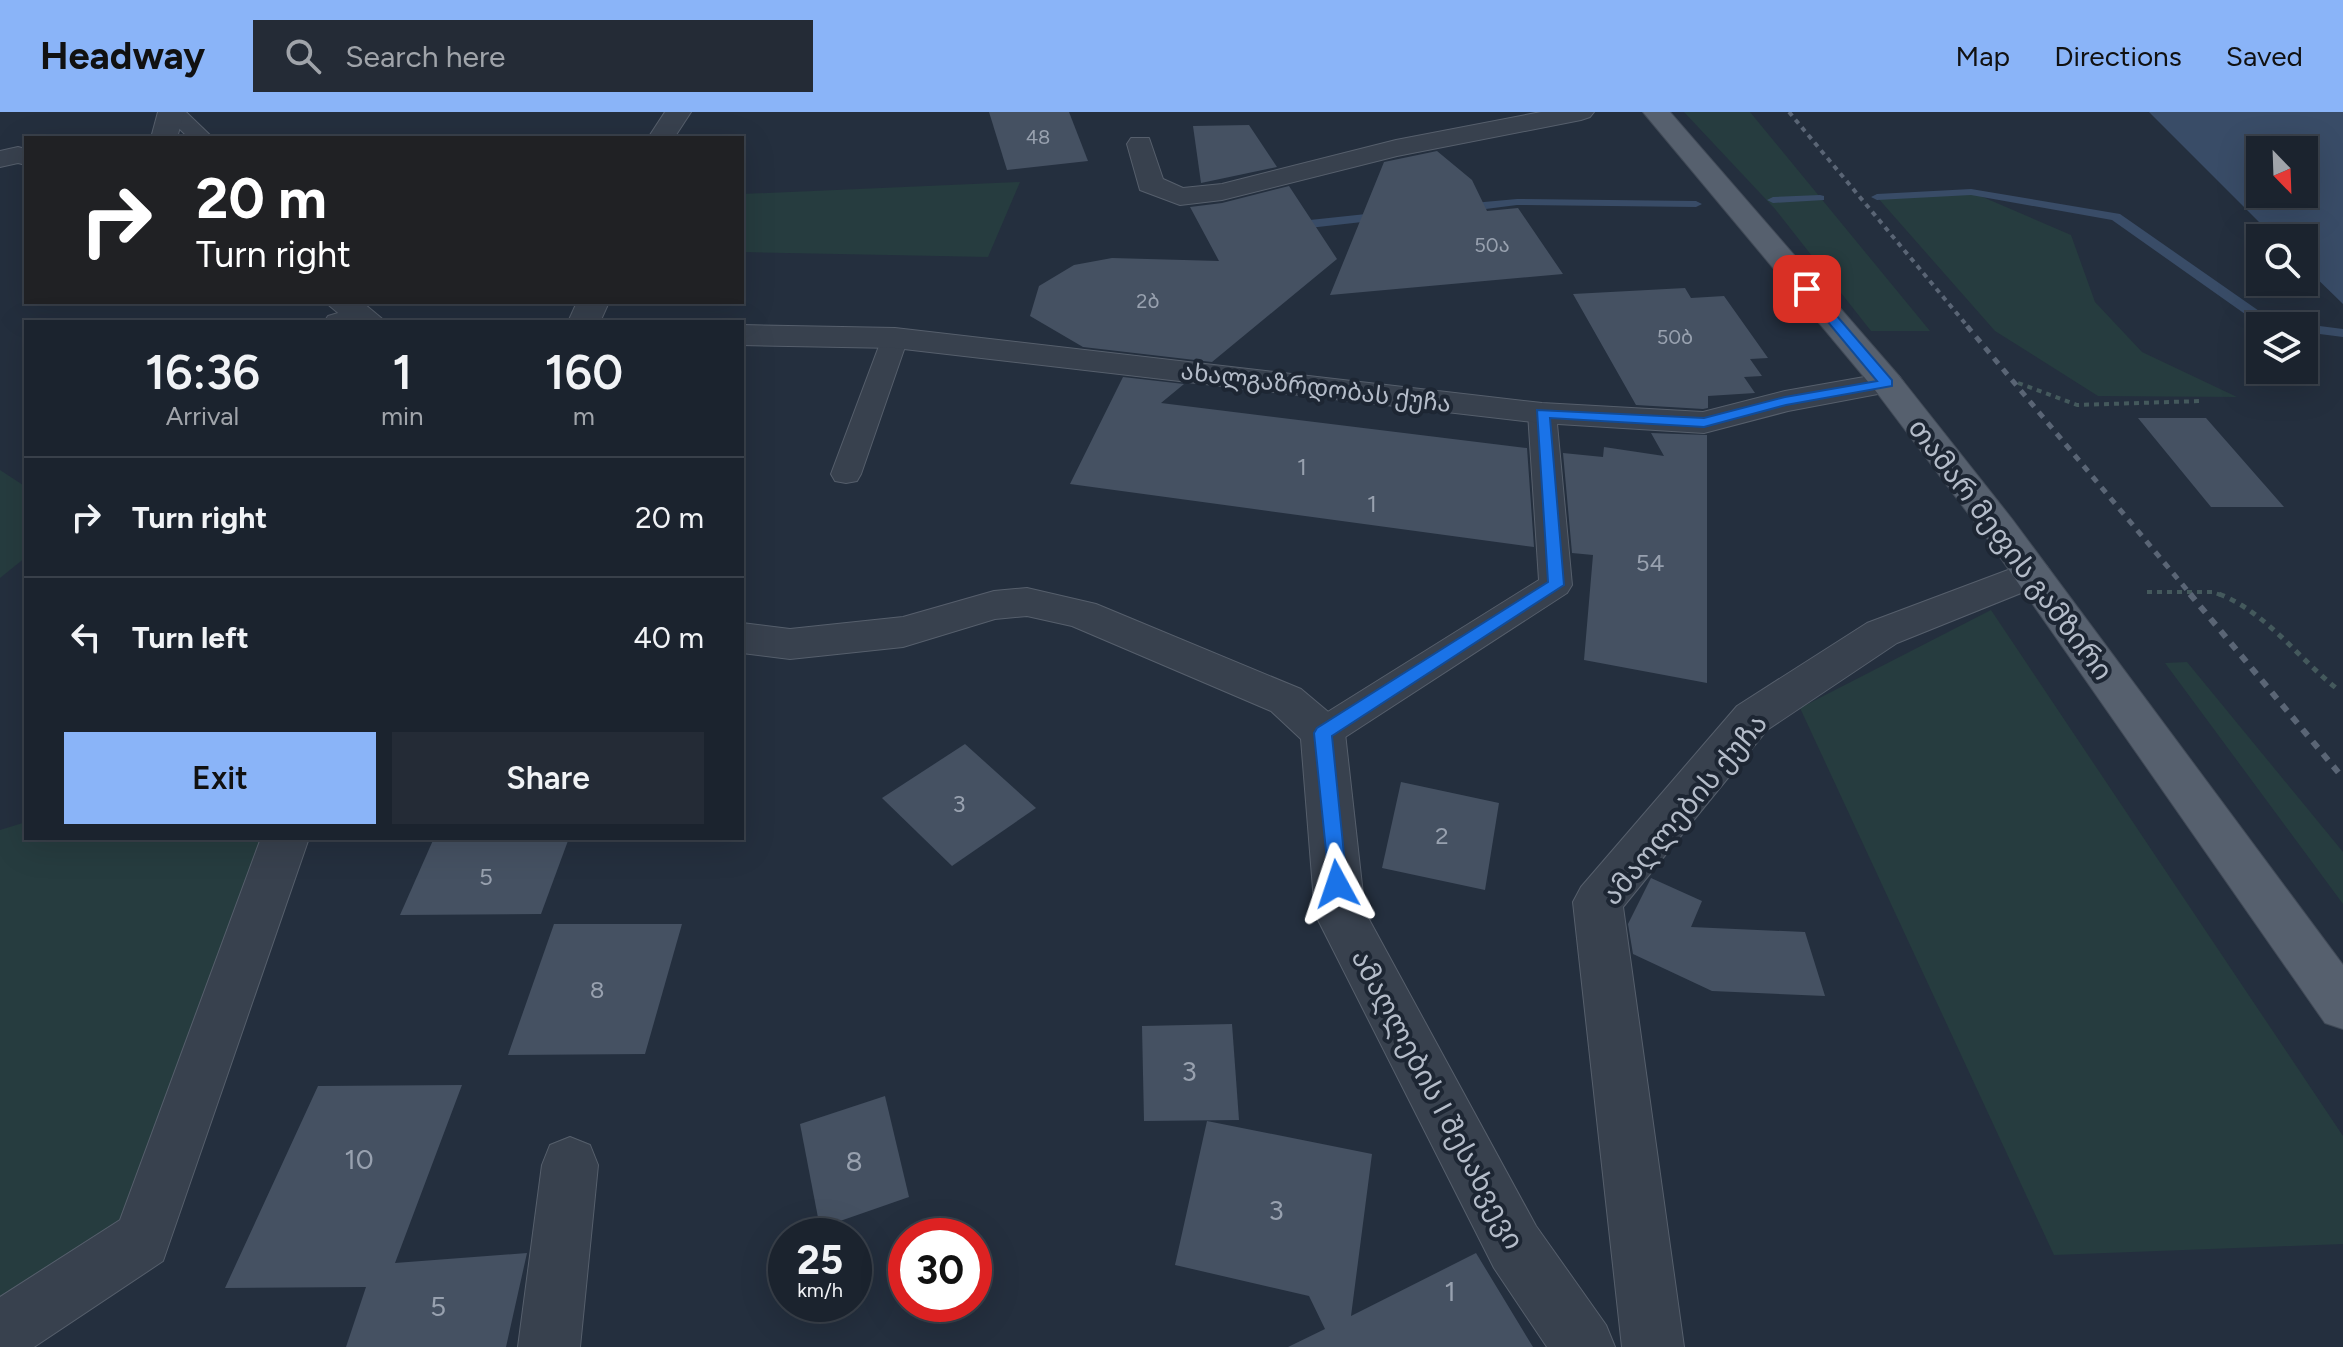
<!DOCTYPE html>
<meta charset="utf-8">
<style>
:root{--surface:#1b232e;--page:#242b36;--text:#f1f3f6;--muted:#a0a4aa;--line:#39404a;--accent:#8ab4f8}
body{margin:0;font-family:Figtree,"Noto Sans Georgian",sans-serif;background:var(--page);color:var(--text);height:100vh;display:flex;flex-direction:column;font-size:30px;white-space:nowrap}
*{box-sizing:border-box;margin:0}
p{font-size:26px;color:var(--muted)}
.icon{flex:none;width:44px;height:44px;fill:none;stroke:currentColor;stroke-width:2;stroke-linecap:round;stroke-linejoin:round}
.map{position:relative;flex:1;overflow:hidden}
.sheet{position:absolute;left:24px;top:208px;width:720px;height:520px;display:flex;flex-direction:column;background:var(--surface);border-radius:0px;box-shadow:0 8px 32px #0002,0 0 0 2px var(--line)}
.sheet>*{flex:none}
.hud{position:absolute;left:24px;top:24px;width:720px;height:168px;border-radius:0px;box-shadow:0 8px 32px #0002,0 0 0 2px var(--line);background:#202124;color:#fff;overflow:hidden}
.needle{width:52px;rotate:157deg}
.fabs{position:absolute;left:2246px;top:24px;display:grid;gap:16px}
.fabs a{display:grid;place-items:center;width:72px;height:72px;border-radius:0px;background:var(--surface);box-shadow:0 8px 32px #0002,0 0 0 2px var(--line);font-size:40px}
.speed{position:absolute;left:768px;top:1106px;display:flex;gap:16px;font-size:40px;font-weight:700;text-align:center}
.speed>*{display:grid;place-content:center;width:104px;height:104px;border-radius:50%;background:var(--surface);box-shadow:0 8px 32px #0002,0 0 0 2px var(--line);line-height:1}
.speed small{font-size:20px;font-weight:400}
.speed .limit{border:12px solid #d22;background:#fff;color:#111}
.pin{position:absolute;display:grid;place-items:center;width:68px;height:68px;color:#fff;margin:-34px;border-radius:16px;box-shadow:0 4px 12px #0006}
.me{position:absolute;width:88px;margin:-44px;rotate:355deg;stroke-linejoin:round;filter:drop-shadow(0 0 6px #0008)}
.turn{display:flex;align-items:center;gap:28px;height:168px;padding:0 40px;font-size:36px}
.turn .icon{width:104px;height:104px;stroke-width:2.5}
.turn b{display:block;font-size:56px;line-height:68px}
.eta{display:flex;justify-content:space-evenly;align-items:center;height:136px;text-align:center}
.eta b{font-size:48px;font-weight:600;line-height:56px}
.cta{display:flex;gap:16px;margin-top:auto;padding:16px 40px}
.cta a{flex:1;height:92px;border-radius:0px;background:var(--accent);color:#111;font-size:32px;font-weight:600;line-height:92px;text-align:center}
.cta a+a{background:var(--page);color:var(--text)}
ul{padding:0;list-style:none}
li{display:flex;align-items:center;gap:24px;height:120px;padding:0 40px;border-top:2px solid var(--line)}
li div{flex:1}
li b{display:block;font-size:30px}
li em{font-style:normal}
header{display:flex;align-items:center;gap:48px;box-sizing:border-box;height:112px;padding:0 40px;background:var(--accent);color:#111}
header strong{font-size:38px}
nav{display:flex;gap:44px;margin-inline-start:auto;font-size:28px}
.search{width:560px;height:72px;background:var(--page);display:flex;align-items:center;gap:20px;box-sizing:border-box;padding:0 28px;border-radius:0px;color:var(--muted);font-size:30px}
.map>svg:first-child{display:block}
.green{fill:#263c3f}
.water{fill:#394c67;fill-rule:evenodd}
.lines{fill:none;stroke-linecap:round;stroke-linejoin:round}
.stream{fill:#394c67;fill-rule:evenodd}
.building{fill:#455162}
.lane-casing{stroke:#565f6c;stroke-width:2}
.street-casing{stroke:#565f6c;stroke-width:2}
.primary-casing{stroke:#414a57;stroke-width:2}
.path-far1{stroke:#44595c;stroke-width:4;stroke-dasharray:5 5;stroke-linecap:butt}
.path{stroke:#44595c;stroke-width:5;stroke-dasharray:6 6;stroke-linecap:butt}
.lane{fill:#38414e;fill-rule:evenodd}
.street{fill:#38414e;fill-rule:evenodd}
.primary{fill:#56606e;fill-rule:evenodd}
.rail-far2{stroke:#5a6575;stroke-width:4;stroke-dasharray:5 5;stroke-linecap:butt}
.rail-far1{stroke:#5a6575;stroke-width:5;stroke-dasharray:7 7;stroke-linecap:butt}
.rail{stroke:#5a6575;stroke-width:6;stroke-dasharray:8 8;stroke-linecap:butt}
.route{fill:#1a73e8;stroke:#114b97;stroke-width:2}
.labels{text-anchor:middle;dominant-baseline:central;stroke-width:8;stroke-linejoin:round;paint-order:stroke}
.far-number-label{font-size:20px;fill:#98a1af}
.far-street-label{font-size:24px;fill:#b4bcc9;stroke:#1d2633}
.number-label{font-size:24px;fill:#98a1af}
.street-label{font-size:28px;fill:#b4bcc9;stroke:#1d2633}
.near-number-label{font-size:28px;fill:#98a1af}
</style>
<header>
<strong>Headway</strong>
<div class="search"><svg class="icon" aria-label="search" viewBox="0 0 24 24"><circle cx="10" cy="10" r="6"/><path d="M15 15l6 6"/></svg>Search here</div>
<nav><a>Map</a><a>Directions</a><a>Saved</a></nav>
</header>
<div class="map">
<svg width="2343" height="1235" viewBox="0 0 2343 1235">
<rect width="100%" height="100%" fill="#242f3e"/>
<g class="green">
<path d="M1684,0H1750L1930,219H1871L1775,97Z"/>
<path d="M1020,70L988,145L742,140V82Z"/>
<path d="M1971,80L2071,123L2095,190L2142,240L2237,285L2098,284L1995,219L1877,85Z"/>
<path d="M0,358L26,375V445L0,466Z"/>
<path d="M1991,498L2343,1024V1132L2054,1143L1800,596Z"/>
<path d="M2187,550L2343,740V792L2165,551Z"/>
<path d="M26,710V726H285L142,1128L0,1221V718Z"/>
</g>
<path class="water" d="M2149,0H2343V192L2304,154V126H2275ZM2260,38H2304V82H2260Z"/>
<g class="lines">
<g class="stream">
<path d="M1971,77L2120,102L2272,208L2294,214H2262L2112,108L1971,83L1877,88L1871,85L1877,82Z"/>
<path d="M1820,83L1824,84V88L1773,91L1767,88L1773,85Z"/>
<path d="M1517,87L1696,89L1702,92L1696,95L1517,93L1462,100L1456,96L1462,92Z"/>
<path d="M1385,100L1389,101V107L1291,118L1285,114L1291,110Z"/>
<path d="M2304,212L2343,217V225L2304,220V214H2299Z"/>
</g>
</g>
<g class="building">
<path d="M989,0H1069L1088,49L1007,58Z"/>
<path d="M1249,13L1277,55L1201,71L1193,14Z"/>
<path d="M1437,39L1472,68L1487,99L1518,96L1563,162L1330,183L1384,50Z"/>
<path d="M1289,74L1337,147L1212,250L1083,235L1030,204L1039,174L1074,153L1112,146L1219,149L1190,95L1222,91Z"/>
<path d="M1685,176L1691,186L1724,184L1768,246L1750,247L1762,264L1744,265L1755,281L1708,284V296L1703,297L1636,293L1573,182Z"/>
<path d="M1123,265L1184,272L1161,291L1527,336L1534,435L1070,372Z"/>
<path d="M2138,306H2206L2284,395H2211Z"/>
<path d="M1651,321L1707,323V571L1584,548L1593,443L1572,441L1563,341L1603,345L1604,335L1664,344Z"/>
<path d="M965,632L1036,696L952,754L882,686Z"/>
<path d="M1401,670L1499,691L1485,778L1382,756Z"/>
<path d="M434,726H569L541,802L400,803Z"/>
<path d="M1651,766L1702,789L1691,815L1805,820L1825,884L1712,879L1633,842L1628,812Z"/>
<path d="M554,812H682L645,942L508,943Z"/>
<path d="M1232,912L1239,1008L1144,1009L1142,914Z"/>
<path d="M462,973L395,1151L527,1141L506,1235H346L366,1175L225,1176L318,974Z"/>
<path d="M885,984L909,1085L820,1116L800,1012Z"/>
<path d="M1207,1009L1372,1042L1351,1204L1476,1141L1533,1235H1288L1325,1217L1309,1184L1175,1153Z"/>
</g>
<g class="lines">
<g class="lane-casing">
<g id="lane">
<path d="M162,0H186L213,26H189Z"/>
<path d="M358,195L367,197L371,203L367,209L324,210L328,204Z"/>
<path d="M895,218L904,220L908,226L861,362L857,369L846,371L835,369L831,362L882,226L886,220Z"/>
<path d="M1542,292L1552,295L1556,301L1572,473L1567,481L1336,631L1323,635L1310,631L1305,621L1310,611L1539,468L1528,301L1532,295Z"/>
</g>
</g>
<g class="street-casing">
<g id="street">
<path d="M158,0H184L177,26H151Z"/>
<path d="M665,0H691L674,26H648Z"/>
<path d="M1541,0H1594L1590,5L1581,8L1397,44L1222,88L1180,93L1140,78L1127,32L1131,26H1149L1163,67L1183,76L1222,72L1396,28Z"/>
<path d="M18,35L26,37V53L18,51L0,55V39Z"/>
<path d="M325,190H362L386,210H349Z"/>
<path d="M577,190H609L600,210H568Z"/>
<path d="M742,213L895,216L1542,291L1703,300L1785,279L1887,261L1899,264L1904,271L1899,278L1788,299L1704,321L1542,311L895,236L742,233Z"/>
<path d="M2032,449L2046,453L2052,462L2046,471L1897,531L1767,618L1623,795L1684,1235H1622L1573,790L1581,775L1737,594L1867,511Z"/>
<path d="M1027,476L1096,492L1301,577L1339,609L1345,621L1365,800L1536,1114L1606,1213L1615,1235H1547L1494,1156L1315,802L1301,627L1271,599L1072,514L1027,504L995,507L903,535L790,547L742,541V511L790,517L903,505L994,479Z"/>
<path d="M261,726H309L163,1149L34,1235H0V1185L120,1108Z"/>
<path d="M570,1025L590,1033L598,1053L580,1235H518L542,1053L550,1033Z"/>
</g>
</g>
<g class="primary-casing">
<path id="primary" d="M1643,0H1670L1899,264L2012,407L2343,853V917L2325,911L1986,425L1875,278Z"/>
</g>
<g class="path-far1">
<path d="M2018,271L2077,293L2201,289"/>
<path d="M2147,480H2212L2224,484"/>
</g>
<path class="path" d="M2219,482C2268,501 2299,548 2340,579"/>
<use href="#lane" class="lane"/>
<use href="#street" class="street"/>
<use href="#primary" class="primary"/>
<path class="rail-far2" d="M1789,0L1969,216"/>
<path class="rail-far1" d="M1967,214L2192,484"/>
<path class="rail" d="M2190,482L2343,666"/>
</g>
<path class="route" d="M1803,175H1812L1892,268V274L1786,293L1704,315L1550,306L1564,473L1332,624L1347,772L1344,778L1337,780L1330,778L1314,621L1317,616L1548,470L1537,298L1704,306L1785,285L1877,269L1803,180Z"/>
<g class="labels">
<g class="far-number-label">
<text x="1038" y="25">48</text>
<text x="1492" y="133">50ა</text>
<text x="1148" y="189">2ბ</text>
<text x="1675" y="225">50ბ</text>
</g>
<g class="far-street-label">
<text transform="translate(1316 275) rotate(7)">ახალგაზრდობას ქუჩა</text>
</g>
<g class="number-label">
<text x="1302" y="354">1</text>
<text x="1372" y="391">1</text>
<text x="1650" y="450">54</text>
<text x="959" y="691">3</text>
<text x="1442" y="723">2</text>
<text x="486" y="764">5</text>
<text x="597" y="877">8</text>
</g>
<g class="street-label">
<text transform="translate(2011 437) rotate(53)">თამარ მეფის გამზირი</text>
<text transform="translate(1684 697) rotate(-50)">ამაღლების ქუჩა</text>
<text transform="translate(1438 987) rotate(62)">ამაღლების I შესახვევი</text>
</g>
<g class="near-number-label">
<text x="1189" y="959">3</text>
<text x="359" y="1047">10</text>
<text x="854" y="1049">8</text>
<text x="1276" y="1098">3</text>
<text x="1450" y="1179">1</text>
<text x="438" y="1194">5</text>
</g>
</g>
</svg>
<div class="fabs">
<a><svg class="needle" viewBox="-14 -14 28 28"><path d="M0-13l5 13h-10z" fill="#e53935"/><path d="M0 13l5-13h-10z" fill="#a0a4aa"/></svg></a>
<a><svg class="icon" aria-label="search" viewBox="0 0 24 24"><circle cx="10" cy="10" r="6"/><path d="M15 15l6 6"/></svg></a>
<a><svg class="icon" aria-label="layers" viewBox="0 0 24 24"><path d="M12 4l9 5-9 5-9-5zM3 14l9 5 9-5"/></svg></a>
</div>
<div class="speed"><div>25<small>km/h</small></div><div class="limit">30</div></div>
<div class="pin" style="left:1807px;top:177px;background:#d93025"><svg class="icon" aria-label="arrive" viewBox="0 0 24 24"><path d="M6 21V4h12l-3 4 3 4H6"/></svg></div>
<svg class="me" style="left:1337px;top:772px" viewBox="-20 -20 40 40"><path d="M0-17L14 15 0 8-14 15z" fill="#1a73e8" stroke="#fff" stroke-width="4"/></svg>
<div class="hud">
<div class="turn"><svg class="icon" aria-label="right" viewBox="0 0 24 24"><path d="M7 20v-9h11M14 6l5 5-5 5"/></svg><div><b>20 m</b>Turn right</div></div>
</div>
<section class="sheet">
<div class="eta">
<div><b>16:36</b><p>Arrival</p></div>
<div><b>1</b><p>min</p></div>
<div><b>160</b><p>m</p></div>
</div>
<ul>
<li><svg class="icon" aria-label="right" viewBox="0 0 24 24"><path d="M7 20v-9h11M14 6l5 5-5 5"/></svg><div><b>Turn right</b></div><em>20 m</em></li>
<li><svg class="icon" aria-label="left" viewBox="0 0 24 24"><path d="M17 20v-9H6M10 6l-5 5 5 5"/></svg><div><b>Turn left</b></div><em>40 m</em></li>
</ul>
<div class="cta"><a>Exit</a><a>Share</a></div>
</section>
</div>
